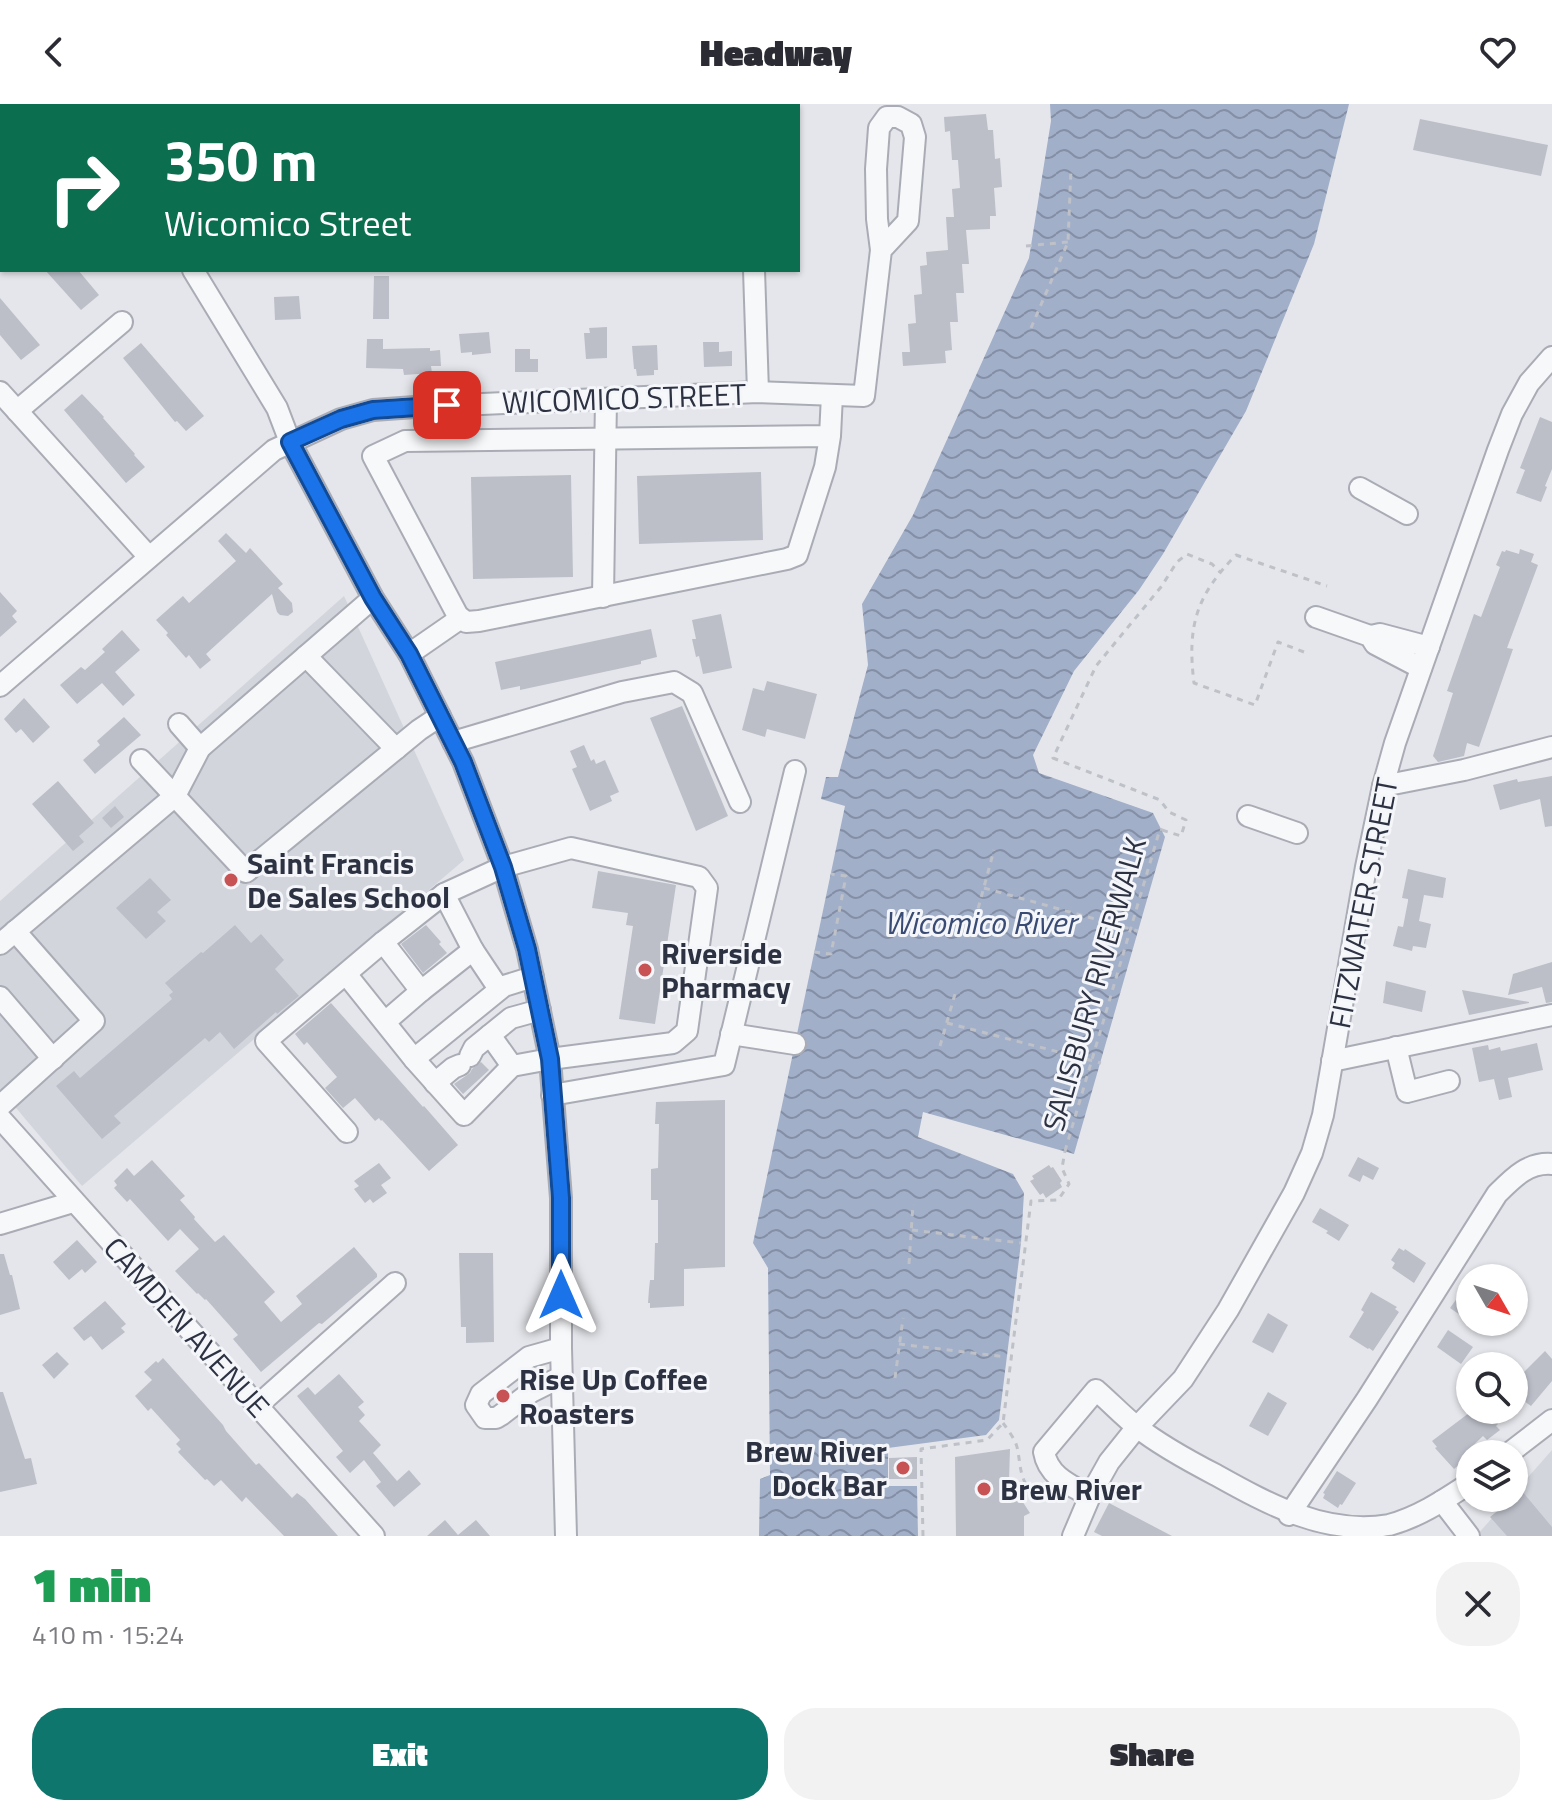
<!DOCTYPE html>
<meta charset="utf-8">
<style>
:root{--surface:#fff;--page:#f2f2f3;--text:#2b2b33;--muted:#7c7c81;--accent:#0f766e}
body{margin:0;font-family:"Titillium Web",sans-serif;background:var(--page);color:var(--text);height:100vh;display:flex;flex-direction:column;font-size:30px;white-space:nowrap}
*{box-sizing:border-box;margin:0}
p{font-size:26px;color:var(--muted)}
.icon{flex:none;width:44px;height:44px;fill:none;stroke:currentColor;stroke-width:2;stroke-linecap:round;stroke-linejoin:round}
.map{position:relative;height:1432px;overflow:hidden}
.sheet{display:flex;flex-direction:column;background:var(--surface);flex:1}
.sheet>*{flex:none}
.guide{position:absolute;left:0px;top:0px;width:800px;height:168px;box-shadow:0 2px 6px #0004;background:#0b6e4f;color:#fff;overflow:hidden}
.needle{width:52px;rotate:129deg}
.fabs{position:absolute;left:1456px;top:1160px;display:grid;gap:16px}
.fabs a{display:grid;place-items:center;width:72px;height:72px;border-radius:50%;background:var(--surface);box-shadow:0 2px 6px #0004;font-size:40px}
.pin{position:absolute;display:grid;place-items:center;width:68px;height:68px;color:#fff;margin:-34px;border-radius:16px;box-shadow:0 4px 12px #0006}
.me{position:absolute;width:88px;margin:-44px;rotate:0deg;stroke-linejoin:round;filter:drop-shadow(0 0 6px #0008)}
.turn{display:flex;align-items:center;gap:28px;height:168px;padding:0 32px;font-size:36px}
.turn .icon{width:104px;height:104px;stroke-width:2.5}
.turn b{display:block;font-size:56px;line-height:68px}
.round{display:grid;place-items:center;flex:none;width:84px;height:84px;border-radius:32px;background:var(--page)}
.overview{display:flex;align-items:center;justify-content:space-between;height:136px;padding:0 32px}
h1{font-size:48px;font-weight:800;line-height:60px;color:#1e9e55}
.primary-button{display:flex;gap:16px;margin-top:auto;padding:16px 32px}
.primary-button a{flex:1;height:92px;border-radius:32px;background:var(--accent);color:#fff;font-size:32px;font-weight:800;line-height:92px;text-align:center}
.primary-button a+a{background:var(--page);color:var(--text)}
header{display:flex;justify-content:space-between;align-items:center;height:104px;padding:0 32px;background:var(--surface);font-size:36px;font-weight:800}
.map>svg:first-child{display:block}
.built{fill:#d3d5dd}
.water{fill:url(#water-waves)}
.building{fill:#bcbfc8}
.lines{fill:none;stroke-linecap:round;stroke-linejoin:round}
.minor-casing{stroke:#aaacb5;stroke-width:24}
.path{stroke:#bec1c7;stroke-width:3;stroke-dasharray:6 6;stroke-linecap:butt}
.minor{stroke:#f7f8fa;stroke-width:20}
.path-bridge{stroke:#bec1c7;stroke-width:3;stroke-dasharray:6 6;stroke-linecap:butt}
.route-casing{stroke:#114b97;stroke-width:20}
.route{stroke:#1a73e8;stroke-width:14}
.poi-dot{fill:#c75354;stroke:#f4f6f9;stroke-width:3}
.labels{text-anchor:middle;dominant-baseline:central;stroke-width:6;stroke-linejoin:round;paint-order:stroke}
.street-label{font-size:30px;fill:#2d3243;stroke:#f4f6f9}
.poi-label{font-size:30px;font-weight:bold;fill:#2d3243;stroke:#f4f6f9;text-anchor:start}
.water-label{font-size:32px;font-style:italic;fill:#394b75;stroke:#f4f6f9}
</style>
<header><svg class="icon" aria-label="back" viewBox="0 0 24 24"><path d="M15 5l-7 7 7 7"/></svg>Headway<svg class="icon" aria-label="heart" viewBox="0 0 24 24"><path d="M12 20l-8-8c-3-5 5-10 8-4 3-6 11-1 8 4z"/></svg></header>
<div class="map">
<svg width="1552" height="1432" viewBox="0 0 1552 1432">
<defs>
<pattern id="water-waves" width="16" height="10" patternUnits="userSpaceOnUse" patternTransform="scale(2)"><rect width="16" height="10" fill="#a2afc9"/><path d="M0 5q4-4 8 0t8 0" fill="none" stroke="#848fa5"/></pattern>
</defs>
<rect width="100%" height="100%" fill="#e5e6eb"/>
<g class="built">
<path d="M344,492L464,756L82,1082L0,985V797Z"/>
<path d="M1552,1346V1432H1476L1510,1394H1514V1389Z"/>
</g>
<path class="water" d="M1050,0H1349L1314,140L1246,307L1163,450L1139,486L1074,567L1033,651L1039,669L1153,709L1165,733L1074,1050L923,1008L918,1033L1013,1070L1024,1089L1021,1139L999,1316L986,1331L888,1344V1382H917L918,1432H759L760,1375L770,1371L768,1164L753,1139L845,702L821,695L826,673H838L868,561L862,500L913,411L1029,154L1051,17Z"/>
<g class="building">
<path d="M986,10L988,26H993L995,55L1000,54L1002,83L994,84L996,112H990V125L966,126L969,160H962L964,189H956L958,218H950L952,246L945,247L946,259L903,262L902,248H910L908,220L916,219L914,191L922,190L920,162L927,161L926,148L948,146L946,113H954L952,85L960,84L958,56H952L950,27L945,28L944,13Z"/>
<path d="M1420,15L1548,41L1541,72L1413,46Z"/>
<path d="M45,166H78L99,191L81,206Z"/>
<path d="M374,172H389V215H373Z"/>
<path d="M299,192L301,215L275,216L274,193Z"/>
<path d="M0,194L40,241L21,256L0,231Z"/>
<path d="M607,223V254L586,255L584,229H590L589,224Z"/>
<path d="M489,228L491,249L472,251V248L461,249L459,230Z"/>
<path d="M367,235H383V245L430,244V247L440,246L441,262H431L432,269L404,271L403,265L366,264Z"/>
<path d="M703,238H719V248L732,247V262L704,263Z"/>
<path d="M141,239L204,312L186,327L177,317L175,318L123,254Z"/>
<path d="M657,241L658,266H654V271L637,272L636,265H634L632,242Z"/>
<path d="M515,245H530V255H538V268H515Z"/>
<path d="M82,290L104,313L103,314L135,350L134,351L145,363L126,379L64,306Z"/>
<path d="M1540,313L1552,318V365L1545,382L1547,383L1541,398L1516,389L1525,366L1520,364Z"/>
<path d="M761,368L763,436L639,440L637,372Z"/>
<path d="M571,371L573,473L473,475L471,373Z"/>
<path d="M226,429L246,449L250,444L283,480L278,484L292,499L293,508L288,512L280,511L277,508L272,490L206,550L211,556L200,565L189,551L186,554L166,531L168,529L156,516L183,492L189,499L236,457L218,437Z"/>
<path d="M1520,445L1534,450L1531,458L1538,461L1507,544L1513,545L1479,643L1467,639L1464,652L1438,658L1433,652L1453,589L1447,587L1474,510L1481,513L1500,463L1496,461L1502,447L1505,448L1506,446L1519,450Z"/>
<path d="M0,488L17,507L12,512L17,518L0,533Z"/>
<path d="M721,510L732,564L703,570L699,552L696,553L692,535H696L692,516Z"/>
<path d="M651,525L657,553L641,557V560L520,586V582L501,586L495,558Z"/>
<path d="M122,526L140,546L115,568L135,591L123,602L102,579L77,600L60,581L81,563L85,566L105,548L102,545Z"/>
<path d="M767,577L817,590L805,635L767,625L765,633L742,626L753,584L764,587Z"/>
<path d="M24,594L50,623L33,639L21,625L16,629L4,615Z"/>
<path d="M682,602L728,712L696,727L650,614Z"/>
<path d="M124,613L141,631L95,670L83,656L100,641L97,637Z"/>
<path d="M584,641L591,657L594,655L596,660L605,656L619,688L610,692L612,697L590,707L572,665L577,663L570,647Z"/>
<path d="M1552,672V722L1545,723L1540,695L1500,706L1493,681L1517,675L1518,678Z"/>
<path d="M58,677L94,719L79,732L84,738L73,747L32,700Z"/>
<path d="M115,702L124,713L111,724L102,714Z"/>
<path d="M1408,765L1446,774L1443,794L1424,791L1419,817L1431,820L1426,844L1413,842L1412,847L1393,842L1398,822L1403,823L1408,797V795L1402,794Z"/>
<path d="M598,767L676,781L655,920L619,915L633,822L626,821L628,809L592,804Z"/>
<path d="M150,774L171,796L157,808L166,817L146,835L116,804Z"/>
<path d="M235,821L251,839L261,830L284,856L275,865L299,892L277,910L276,908L234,945L220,928L209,938L205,934L114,1012L121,1019L102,1035L56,982L74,967L80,974L172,895L169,891L173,888L165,879L201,848L203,849Z"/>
<path d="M426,821L441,838L439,840L447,849L423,869L401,840Z"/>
<path d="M1552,858V898L1546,899L1542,883L1508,891L1513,870Z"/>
<path d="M1386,877L1426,887L1422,908L1383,899Z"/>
<path d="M1462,886L1529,898V899L1469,911Z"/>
<path d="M331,899L423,1003L424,1002L458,1041L429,1067L382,1016L381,1017L379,1014L375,1017L355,994L343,1004L325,984L337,973L307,938L304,941L295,930Z"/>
<path d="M1537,939L1543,966L1508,974L1512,993L1499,996L1494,975L1479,978L1472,944L1488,941L1489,946L1500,943L1501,947Z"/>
<path d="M481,958L489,966L463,990L454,980L470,969L472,965Z"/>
<path d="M725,996V1163L684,1165V1202L650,1204V1199H648L649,1185L650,1176H654L655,1139H658V1096H651V1065L658,1064L659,1020H655L656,998Z"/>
<path d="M1358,1053L1379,1064L1373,1076L1363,1071L1360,1078L1348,1072Z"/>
<path d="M152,1056L185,1092L180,1096L195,1113L194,1115L215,1138L224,1131L275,1188L264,1198L281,1218L302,1200L296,1192L354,1143L377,1170V1173L322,1220L319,1219L261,1268L233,1235L238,1231L206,1195L205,1196L198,1189L197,1190L175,1167L199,1145L180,1125L168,1137L130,1095L127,1098L114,1084L117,1081L114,1077L127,1064L134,1072Z"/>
<path d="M379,1059L391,1074L381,1081L387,1089L373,1099L370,1095L365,1099L354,1085L359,1082L354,1077Z"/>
<path d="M1049,1061L1051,1064L1053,1063L1062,1077L1060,1079L1062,1083L1046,1094L1043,1089L1040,1091L1030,1077L1034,1075L1032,1072Z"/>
<path d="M1320,1104L1349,1121L1339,1137L1326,1129L1328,1127L1312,1118Z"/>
<path d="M77,1136L97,1158L85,1169L82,1165L69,1176L53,1158Z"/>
<path d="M1399,1144L1404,1147L1405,1145L1426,1159L1414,1179L1392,1164L1395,1159L1391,1156Z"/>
<path d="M459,1149H493L494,1238L466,1239V1223H461Z"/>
<path d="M0,1150H4L10,1171H12L20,1205L0,1211Z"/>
<path d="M1470,1176V1218L1450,1204Z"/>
<path d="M1371,1188L1397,1203L1395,1205L1399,1208L1373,1247L1369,1244L1368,1245L1349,1233L1364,1208L1361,1206Z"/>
<path d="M105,1197L126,1220L121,1224L125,1228L102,1246L91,1232L84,1237L73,1224Z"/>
<path d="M1268,1209L1288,1221L1273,1249L1252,1238Z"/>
<path d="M1448,1226L1473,1243L1461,1260L1437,1243Z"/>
<path d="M1545,1247L1552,1255V1277L1531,1302L1514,1290V1263L1522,1270Z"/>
<path d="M57,1248L69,1260L54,1275L42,1261Z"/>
<path d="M163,1254L223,1321L226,1327L256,1361L259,1359L292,1394L297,1389L305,1395L338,1432H284L246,1393L242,1398L221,1376L214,1382L207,1375L205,1376L178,1348L181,1345L176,1340L180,1336L151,1304L148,1307L135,1292L152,1276L144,1268L156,1257L158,1259Z"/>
<path d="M339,1270L364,1298L358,1303L365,1311L359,1317L381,1341L373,1349L397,1377L409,1366L421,1380L394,1403L376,1382L381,1378L364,1356L350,1369L336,1353L343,1347L297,1292L308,1283L315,1291Z"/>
<path d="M0,1288H3L25,1355L31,1354L37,1380L0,1388Z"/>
<path d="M1268,1288L1287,1299L1268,1332L1249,1322Z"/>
<path d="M1473,1306H1487L1498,1320L1496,1322L1500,1326L1487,1336L1483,1332L1464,1350L1467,1354L1454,1365L1435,1344L1437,1343L1432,1337Z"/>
<path d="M1010,1345L1009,1377L1030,1409L1024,1412V1432H956L955,1353Z"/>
<path d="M917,1353V1375H889V1354Z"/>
<path d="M1337,1367L1356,1379L1342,1401L1340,1400L1338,1404L1323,1394L1325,1390L1323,1389Z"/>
<path d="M1522,1387L1552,1423V1432H1507L1490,1413Z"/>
<path d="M1109,1399L1172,1432H1102L1094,1428Z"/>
<path d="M445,1416L458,1431L476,1416L490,1432H427Z"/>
</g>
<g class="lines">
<g class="minor-casing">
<g id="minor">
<path d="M108,0L109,2"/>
<path d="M254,2V0"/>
<path d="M469,2V0"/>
<path d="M757,2V0"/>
<path d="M0,99H2"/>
<path d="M193,166L277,304L290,338L373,494L409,550L463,658L503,763L527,845L550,955L561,1094V1244L566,1432"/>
<path d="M754,166L758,288"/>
<path d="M0,288L149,453"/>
<path d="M17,307L122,218"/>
<path d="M830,332L405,337L373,352L458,512L466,518L479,517L787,455L797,451L825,363L830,332L832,291"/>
<path d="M1360,384L1407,410"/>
<path d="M603,493L606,295"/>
<path d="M1316,513L1370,532L1375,540L1421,564"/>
<path d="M1371,532L1380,530L1429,543"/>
<path d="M409,550L461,514"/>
<path d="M306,552L396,645"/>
<path d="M0,582L274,346L341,315L373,306L415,303L758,288L864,292L881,146L877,115L876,65L879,24L887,13H898L911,20L915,33L908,117L881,146"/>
<path d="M179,620L200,644"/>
<path d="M453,638L622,588L674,578L692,589L740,698"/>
<path d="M141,656L246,768L419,626L440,612"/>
<path d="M1383,682L1464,666L1552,643"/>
<path d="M1248,712L1297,729"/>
<path d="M383,838L444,790"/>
<path d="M0,840L175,692L200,644L373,494"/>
<path d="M346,870L414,955L464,1011L512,962L550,955L673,939L687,927L707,784L699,773L571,744L503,763L444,790L473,846"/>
<path d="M0,893L53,955"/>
<path d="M385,918L421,887"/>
<path d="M731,930L795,940"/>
<path d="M1396,943L1407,988L1449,977"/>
<path d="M470,952L474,944L490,931"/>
<path d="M414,955L504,882L533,873"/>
<path d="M1332,957L1552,911"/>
<path d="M512,962L490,931L511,914L540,906"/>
<path d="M435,979L453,964L460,961"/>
<path d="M552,991L724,961L795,667"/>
<path d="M0,1002L94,917L15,827"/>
<path d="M0,1014L374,1432"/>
<path d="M347,1028L266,937L383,838L421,887L473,846L499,885"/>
<path d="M0,1120L73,1098"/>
<path d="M561,1244L529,1253L481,1290L476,1301L485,1314H496L501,1311L531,1288L561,1273"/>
<path d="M258,1301L395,1179"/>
<path d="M1508,1350L1552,1316"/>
<path d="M1090,1392C1070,1381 1048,1372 1044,1348L1096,1286C1110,1298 1123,1312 1137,1323C1161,1342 1189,1357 1216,1371C1268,1400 1326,1432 1389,1421C1419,1413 1444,1396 1470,1379"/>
<path d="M1442,1397L1469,1432"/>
<path d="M1289,1411L1367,1295L1497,1090C1513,1074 1528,1058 1552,1060"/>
<path d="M1073,1432L1090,1392L1109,1358L1137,1323L1183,1275L1228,1206L1294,1089L1312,1049L1323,1011L1366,763L1383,682L1395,639L1498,346L1512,310L1529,279L1552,253"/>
</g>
</g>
<g class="path">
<path d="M1026,142L1068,138"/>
<path d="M1031,224L1068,138L1071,64"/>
<path d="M1304,548L1278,538L1255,601L1194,579C1187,522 1196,492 1236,451L1327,482"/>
<path d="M1162,726L1181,732L1186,716L1169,708L1160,696L1053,654L1096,562L1161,483L1177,458L1187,450L1212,460L1220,468"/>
<path d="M984,784L1138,827"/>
<path d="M975,816L994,746"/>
<path d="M814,848L831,850L846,772L831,770"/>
<path d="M947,919L1101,959"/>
<path d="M940,942L955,890"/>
<path d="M912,1126L1021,1139"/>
<path d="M909,1160L913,1100"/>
<path d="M899,1240L1006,1253"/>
<path d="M895,1274L903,1214"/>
<path d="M1003,1319C1008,1326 1015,1335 1017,1343C1021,1360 1019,1377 1033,1388L1040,1387L1043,1385"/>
<path d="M923,1432L921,1345L987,1336L1003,1319L1031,1097L1058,1096L1069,1080L1062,1064L1065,1047"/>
</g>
<use href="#minor" class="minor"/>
<path class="path-bridge" d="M1065,1047L1160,725L1162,726"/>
</g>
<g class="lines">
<g class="route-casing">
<path id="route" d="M447,301L373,306L341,315L290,338L373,494L409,550L463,658L503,763L527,845L550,955L561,1094V1191"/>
</g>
<use href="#route" class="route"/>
</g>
<g class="poi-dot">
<circle cx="231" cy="776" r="8"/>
<circle cx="645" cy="866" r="8"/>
<circle cx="503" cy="1292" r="8"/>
<circle cx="903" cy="1364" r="8"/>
<circle cx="984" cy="1385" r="8"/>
</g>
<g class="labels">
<g class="street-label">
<text transform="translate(624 294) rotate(-2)">WICOMICO STREET</text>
<text transform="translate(1363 799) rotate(-79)">FITZWATER STREET</text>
<text transform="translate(1094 880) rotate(-74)">SALISBURY RIVERWALK</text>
<text transform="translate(187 1223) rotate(48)">CAMDEN AVENUE</text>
</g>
<g class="poi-label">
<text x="247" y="759">Saint Francis<tspan x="247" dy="34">De Sales School</tspan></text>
<text x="661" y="849">Riverside<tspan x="661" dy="34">Pharmacy</tspan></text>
<text x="519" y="1275">Rise Up Coffee<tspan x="519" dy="34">Roasters</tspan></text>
<text x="887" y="1347" text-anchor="end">Brew River<tspan x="887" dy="34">Dock Bar</tspan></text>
<text x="1000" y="1385">Brew River</text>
</g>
<g class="water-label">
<text x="980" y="818">Wicomico River</text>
</g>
</g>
</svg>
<div class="fabs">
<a><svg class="needle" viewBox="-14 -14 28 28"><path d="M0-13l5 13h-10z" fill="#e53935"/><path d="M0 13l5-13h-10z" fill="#7c7c81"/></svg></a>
<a><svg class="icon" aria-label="search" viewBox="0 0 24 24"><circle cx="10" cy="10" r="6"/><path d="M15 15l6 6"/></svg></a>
<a><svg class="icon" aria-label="layers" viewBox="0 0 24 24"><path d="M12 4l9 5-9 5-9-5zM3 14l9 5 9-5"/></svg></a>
</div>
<div class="pin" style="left:447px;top:301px;background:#d93025"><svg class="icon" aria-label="arrive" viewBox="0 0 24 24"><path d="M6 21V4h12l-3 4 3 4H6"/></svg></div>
<svg class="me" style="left:561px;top:1191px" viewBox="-20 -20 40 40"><path d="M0-17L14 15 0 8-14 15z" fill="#1a73e8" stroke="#fff" stroke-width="4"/></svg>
<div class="guide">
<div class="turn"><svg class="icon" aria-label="right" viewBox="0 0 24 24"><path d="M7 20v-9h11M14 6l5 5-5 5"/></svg><div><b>350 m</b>Wicomico Street</div></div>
</div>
</div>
<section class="sheet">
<div class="overview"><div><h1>1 min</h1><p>410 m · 15:24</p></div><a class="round"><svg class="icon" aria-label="close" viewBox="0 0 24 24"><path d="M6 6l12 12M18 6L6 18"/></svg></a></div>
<div class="primary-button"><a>Exit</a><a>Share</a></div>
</section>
